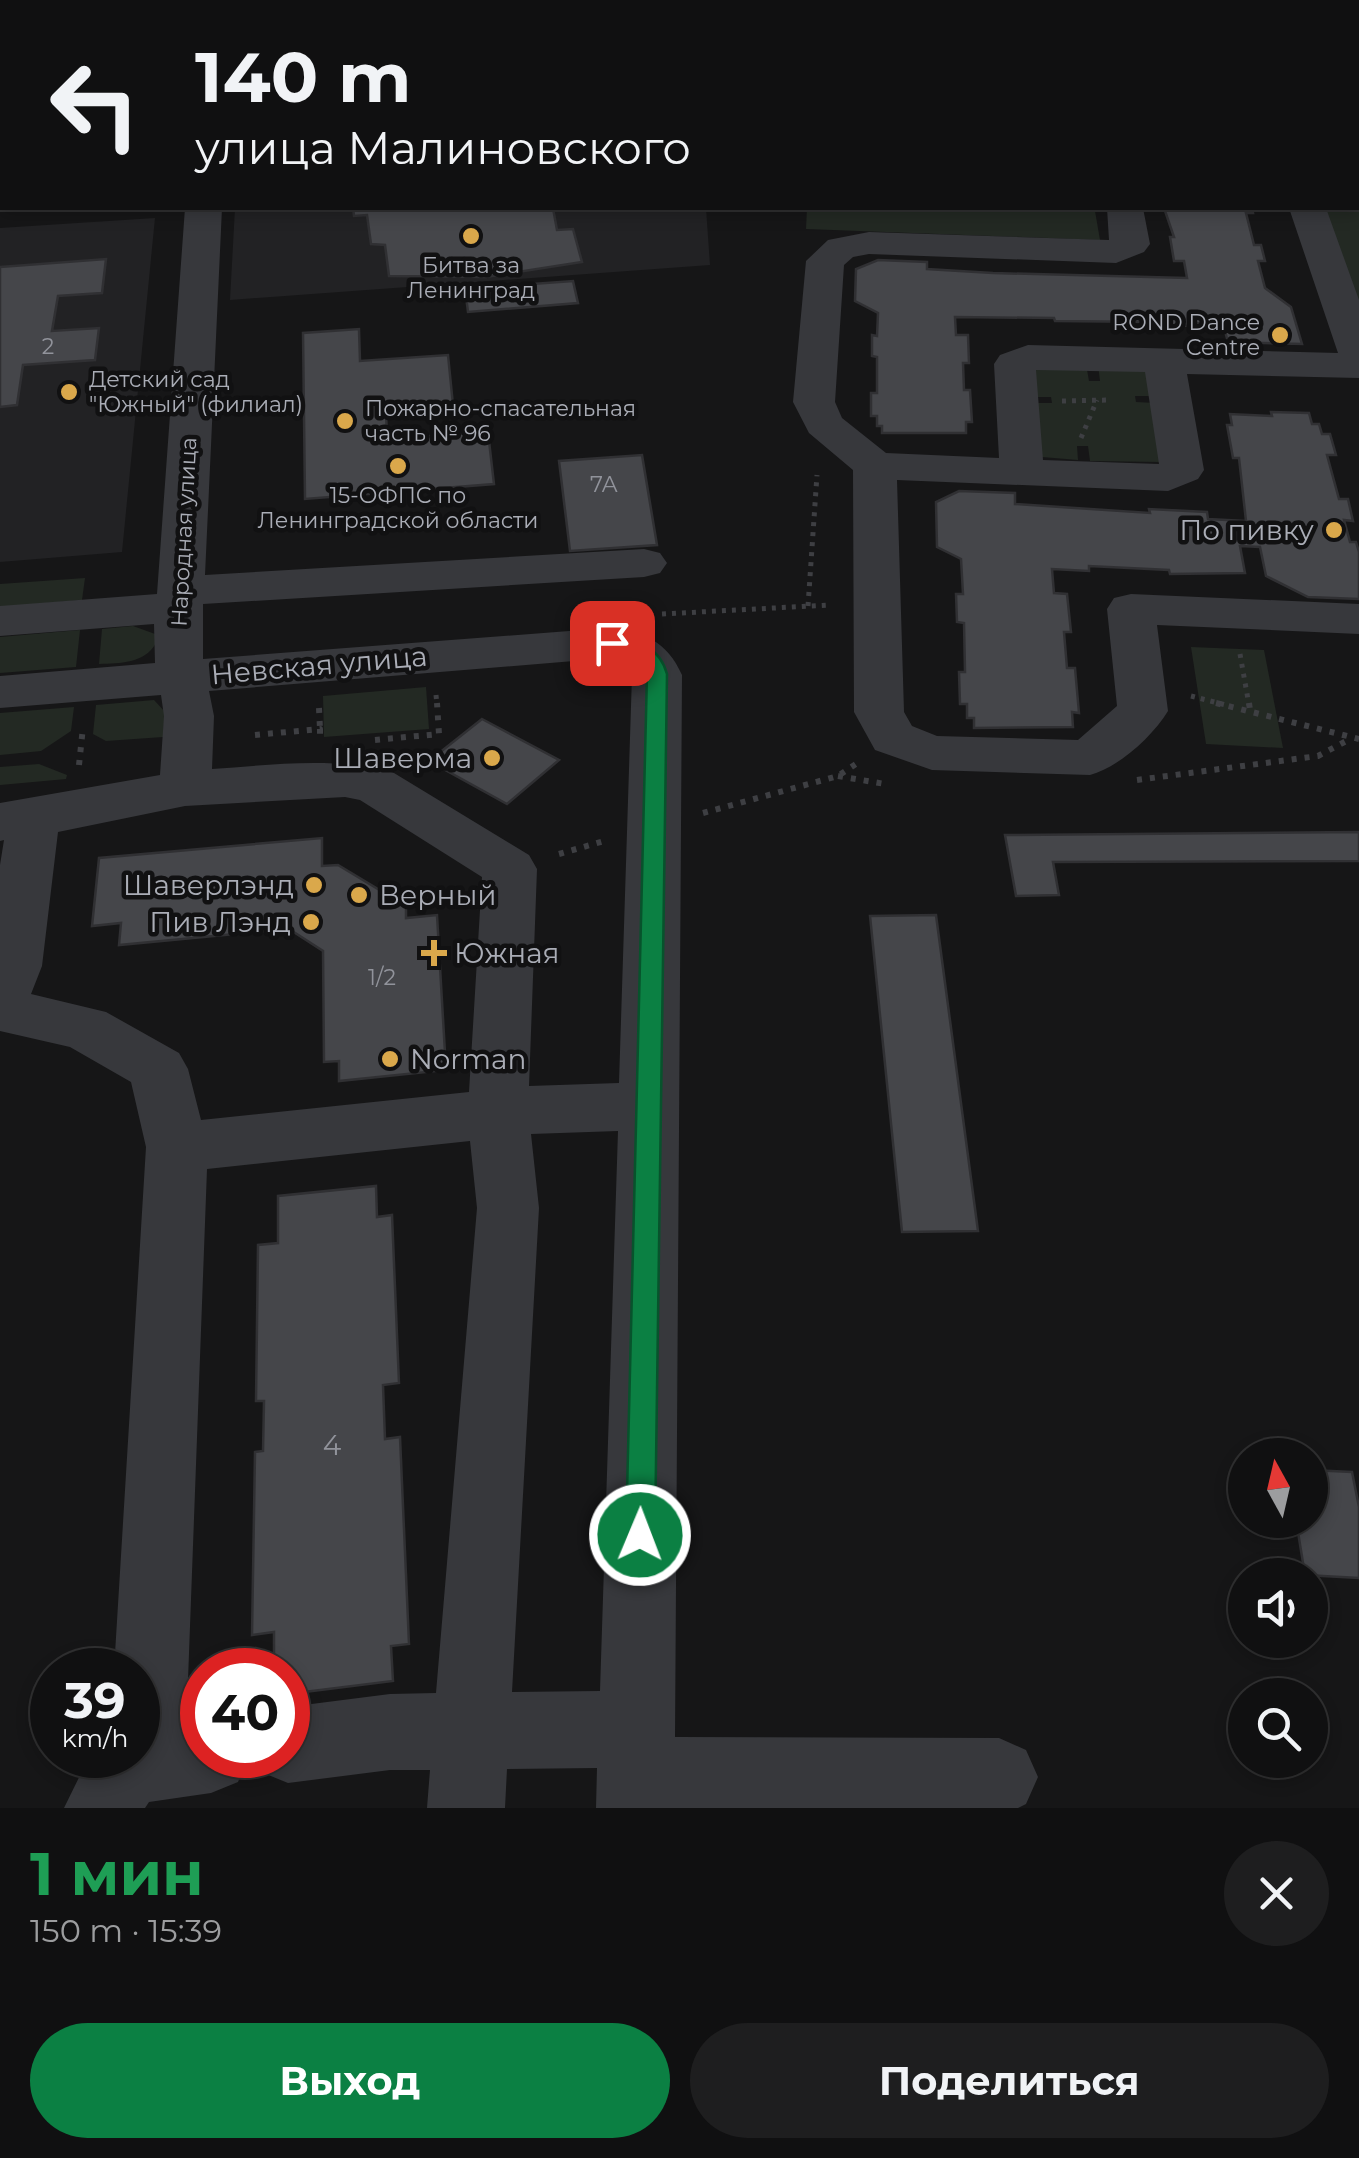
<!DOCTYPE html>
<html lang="ru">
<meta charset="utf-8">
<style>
:root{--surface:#101011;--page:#1e1e1f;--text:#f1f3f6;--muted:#9c9d9f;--line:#303031;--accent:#0b8043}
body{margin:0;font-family:Montserrat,sans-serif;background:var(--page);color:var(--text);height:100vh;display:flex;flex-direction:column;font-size:38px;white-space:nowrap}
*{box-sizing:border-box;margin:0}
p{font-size:32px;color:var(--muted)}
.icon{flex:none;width:55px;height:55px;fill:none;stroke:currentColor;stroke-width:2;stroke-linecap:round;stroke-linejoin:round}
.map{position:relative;height:1808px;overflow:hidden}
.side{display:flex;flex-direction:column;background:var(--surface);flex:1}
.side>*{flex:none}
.banner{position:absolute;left:0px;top:0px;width:1360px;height:210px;box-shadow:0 5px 15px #0003,0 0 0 2px var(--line);background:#101011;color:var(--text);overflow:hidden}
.needle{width:65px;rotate:352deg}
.tools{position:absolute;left:1228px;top:1438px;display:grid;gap:20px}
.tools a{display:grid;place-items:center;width:100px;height:100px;border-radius:50%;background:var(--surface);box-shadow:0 5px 15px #0003,0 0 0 2px var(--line);font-size:50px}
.speed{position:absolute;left:30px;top:1648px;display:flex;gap:20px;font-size:50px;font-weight:700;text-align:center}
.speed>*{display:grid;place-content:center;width:130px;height:130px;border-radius:50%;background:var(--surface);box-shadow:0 5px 15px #0003,0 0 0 2px var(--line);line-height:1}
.speed small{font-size:25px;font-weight:400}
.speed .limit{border:15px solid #d22;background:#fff;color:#111}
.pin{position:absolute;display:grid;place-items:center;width:85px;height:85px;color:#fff;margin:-42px;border-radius:20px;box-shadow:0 5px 15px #0006}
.me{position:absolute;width:110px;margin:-55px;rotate:1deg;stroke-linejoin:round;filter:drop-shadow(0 0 8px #0008)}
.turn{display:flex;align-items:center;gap:35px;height:210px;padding:0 30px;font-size:45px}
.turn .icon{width:130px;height:130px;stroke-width:2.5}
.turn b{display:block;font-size:70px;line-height:85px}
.round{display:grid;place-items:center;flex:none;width:105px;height:105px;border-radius:52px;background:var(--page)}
.head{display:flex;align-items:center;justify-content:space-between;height:170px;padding:0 30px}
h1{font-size:60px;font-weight:700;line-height:75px;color:#1e9e55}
.button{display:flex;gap:20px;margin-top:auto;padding:20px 30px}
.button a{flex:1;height:115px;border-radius:60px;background:var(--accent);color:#fff;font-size:40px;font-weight:700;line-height:115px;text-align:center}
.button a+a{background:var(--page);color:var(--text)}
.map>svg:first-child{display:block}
.built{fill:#222224}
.green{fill:#232923}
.building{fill:#45464a;stroke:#303033;stroke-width:2.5}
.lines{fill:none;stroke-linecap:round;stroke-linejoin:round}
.path-far1{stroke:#3e3f43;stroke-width:5;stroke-dasharray:4 6;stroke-linecap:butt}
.path{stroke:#3e3f43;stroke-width:6;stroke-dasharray:5 8;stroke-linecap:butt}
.minor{fill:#37383c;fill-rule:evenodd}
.route{fill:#0b8043;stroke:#07532c;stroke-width:2.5}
.poi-dot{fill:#daa84b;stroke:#111112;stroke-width:4}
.labels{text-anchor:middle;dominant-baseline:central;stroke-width:9;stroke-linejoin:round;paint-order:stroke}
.far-poi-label{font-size:22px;fill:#aaadb6;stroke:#111112}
.number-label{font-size:22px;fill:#91939b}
.far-street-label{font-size:22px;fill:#aaadb6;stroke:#111112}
.poi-label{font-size:28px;fill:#aaadb6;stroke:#111112;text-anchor:end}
.street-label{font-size:28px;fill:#aaadb6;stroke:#111112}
.near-number-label{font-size:28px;fill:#91939b}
</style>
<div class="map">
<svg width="1359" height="1808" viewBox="0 0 1359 1808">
<rect width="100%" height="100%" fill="#161617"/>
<g class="built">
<rect x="248" y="0" width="443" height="2"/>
<path d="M235,208H706L710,265L230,300Z"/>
<path d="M155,218L122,552L0,562V228Z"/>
</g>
<g class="green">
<path d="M1359,44V332L1316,208H1358Z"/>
<path d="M807,208L1095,211L1100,240L806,229Z"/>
<path d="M1086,364L1089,381H1100L1098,365L1145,369L1154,396H1135L1136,402L1155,403L1160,462L1090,461L1088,446H1077L1078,460L1042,457L1032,403H1052L1051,397H1032L1033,365Z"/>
<path d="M85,578L82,600L0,607V584Z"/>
<path d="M133,626L155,634L156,643C144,664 120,663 99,664L102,629Z"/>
<path d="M80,630L76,667L0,673V637Z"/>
<path d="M1191,647L1264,650L1283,748L1206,744Z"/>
<path d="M426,687L429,729L324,737L323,696Z"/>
<path d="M154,700L165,712L163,737L106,741L93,734L96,705Z"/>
<path d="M74,707L71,731L41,751L0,755V713Z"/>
<path d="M39,764L67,775L66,779L0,785V767Z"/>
</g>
<g class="building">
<path d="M0,0H147L2,2L0,8Z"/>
<path d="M353,208H553L557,230L573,229L582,262L486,277L389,276L385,245L371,244L367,215L354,216Z"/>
<path d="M1164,208H1252L1253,213H1246L1254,245H1261L1265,261H1258L1265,288L1291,307L1302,344L1228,342L1223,324L1191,323L1192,326L1158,325L1157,322L1055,321L1054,318L955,317L956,335H968L969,363H963L964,390H970L972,422H966V433H882V426H877V416H871V393H877V357L872,356V335L877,336L878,313L855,301L856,269L878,260L927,262V269L993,273L1187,278L1184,261H1174L1170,237H1174Z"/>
<path d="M106,259L102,293L58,296L52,331L99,328L95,360L23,365L17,405L0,407V267Z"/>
<path d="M573,281L578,303L468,312L465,289Z"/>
<path d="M359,329L360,361L448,355L453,405L386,410L387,439L488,432L494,484L305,499L303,333Z"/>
<path d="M1271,412L1309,413L1312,424H1319L1322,434H1330L1336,455H1327L1339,499H1348L1353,521L1344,520L1350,542H1356L1359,552V599L1308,597L1266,576L1260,547L1240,546L1245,573L1170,574L1169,570L1089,566V571L1052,569L1054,593L1067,594L1071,632H1064L1067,668H1075L1079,713L1072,712L1073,727L974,728V718H967V704H960L959,672H965L964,623L957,622L956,594H963L961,559L937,547L936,502L959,491L1015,493V504L1150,513L1149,509L1207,512L1208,519L1246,521L1239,458H1233L1227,425H1232L1230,414L1272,416Z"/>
<path d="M642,455L657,545L570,551L559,461Z"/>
<path d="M482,719L559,760L507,804L429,761Z"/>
<path d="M1359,832V861L1053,862L1059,895L1016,896L1005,835Z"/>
<path d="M322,838V866L338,865L406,906V918L437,915L446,1070L339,1081V1061L324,1062L323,951L289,929L119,945L121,923L92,926L99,858Z"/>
<path d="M936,915L978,1231L902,1232L870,916Z"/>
<path d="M376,1186L377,1217L392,1215L399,1383L383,1385L385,1439L400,1437L409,1644L391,1646L393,1681L288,1694V1670H274V1632L252,1635L255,1452L263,1451L264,1401H256L258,1245L278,1243V1196Z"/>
<path d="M1310,1470L1352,1472L1359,1507V1578L1305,1575L1296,1520H1310Z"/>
</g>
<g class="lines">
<g class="path-far1">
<path d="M1062,401L1109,400"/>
<path d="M1081,438L1097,400"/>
<path d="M808,606L817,475"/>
<path d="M662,614L830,605"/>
<path d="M1240,654L1249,705"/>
<path d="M436,695L437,705"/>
<path d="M1191,696L1226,705"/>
</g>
<g class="path">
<path d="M1216,703L1359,739"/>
<path d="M1249,703L1250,710"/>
<path d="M319,708L320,729"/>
<path d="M255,735L320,729V738"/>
<path d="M375,740L439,734L437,703"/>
<path d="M79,765L83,727"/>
<path d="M838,776L885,784"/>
<path d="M1137,780L1318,756L1350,739"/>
<path d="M703,813L838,776L856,764"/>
<path d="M559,854L604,841"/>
</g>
<g class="minor">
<rect x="200" y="0" width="32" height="2"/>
<path d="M1025,0H1062L1063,2H1027Z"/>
<rect x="0" y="17" width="2" height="20"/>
<rect x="1358" y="23" width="1" height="20"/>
<path d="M185,208H222L205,575L644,549L660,553L667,563L660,573L644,577L203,604V659L608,628C643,631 667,641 682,675L675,1737L999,1738L1026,1750L1038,1777L1026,1804L1018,1808H596L597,1768L507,1769L505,1808H427L430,1770H390L288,1783L261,1772L254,1755H288V1707L390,1694L436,1693L477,1208L470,1141L207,1169L188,1680L179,1721L202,1718V1755H249L238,1782L211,1793L149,1802L145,1808H64L90,1755H138V1670H114L146,1147L131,1082L70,1047L0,1031V865L4,840L0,841V803L160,775L164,716L161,695L0,708V676L155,663L154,624L0,636V606L157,594ZM586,660C604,659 624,656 632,675L619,1083L529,1086L537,869L529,855L394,773C334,756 274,765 212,769L214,716L209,691ZM345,797L360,800L482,877L469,1092L201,1120L188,1069L179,1053L106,1012L31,994L42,966L58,832L185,806ZM618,1131L600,1691L512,1692L539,1208L531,1134Z"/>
<path d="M1107,208H1143L1150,244L1144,252L1116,263L869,254L853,257L844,265L835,402L842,418L886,453L999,458L994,364L1000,355L1028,345L1338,353L1289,208H1326L1359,300V378L1187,374L1204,470L1198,479L1168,491L897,480L904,712L912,726L937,736L1078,740L1117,706L1107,609L1114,598L1131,594L1359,604V634L1157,625L1168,711C1152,737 1119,767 1090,775L932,770L875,750L854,712L853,470L809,433L793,402L806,261L828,240L869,232L1109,240ZM1036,370L1145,372L1159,464L1043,460Z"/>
</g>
</g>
<path class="route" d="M612,637C638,642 659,645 667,674L655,1535L651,1545L640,1549L630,1545L626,1535L647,674C641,653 624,653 604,648L602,643Z"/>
<g class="poi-dot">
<circle cx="471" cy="236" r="10"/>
<circle cx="1280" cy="335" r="10"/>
<circle cx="69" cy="392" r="10"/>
<circle cx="345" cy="421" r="10"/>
<circle cx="398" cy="466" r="10"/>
<circle cx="1334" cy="530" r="10"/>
<circle cx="492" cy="758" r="10"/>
<circle cx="314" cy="885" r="10"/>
<circle cx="359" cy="895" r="10"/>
<circle cx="311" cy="922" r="10"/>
<path d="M429 938h10v10h10v10h-10v10h-10v-10h-10v-10h10z"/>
<circle cx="390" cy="1059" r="10"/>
</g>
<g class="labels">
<g class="far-poi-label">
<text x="471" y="265">Битва за<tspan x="471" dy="25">Ленинград</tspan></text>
<text x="1260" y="322" text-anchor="end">ROND Dance<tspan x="1260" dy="25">Centre</tspan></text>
<text x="89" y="379" text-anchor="start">Детский сад<tspan x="89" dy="25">"Южный" (филиал)</tspan></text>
<text x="365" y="408" text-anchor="start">Пожарно-спасательная<tspan x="365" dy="25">часть № 96</tspan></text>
<text x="398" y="495">15-ОФПС по<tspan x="398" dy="25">Ленинградской области</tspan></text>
</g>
<g class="number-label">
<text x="48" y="346">2</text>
<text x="604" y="484">7А</text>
<text x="382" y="977">1/2</text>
</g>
<g class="far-street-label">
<text transform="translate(184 532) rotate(-87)">Народная улица</text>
</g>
<g class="poi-label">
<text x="1314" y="530">По пивку</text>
<text x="472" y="758">Шаверма</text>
<text x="294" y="885">Шаверлэнд</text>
<text x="379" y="895" text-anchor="start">Верный</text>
<text x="291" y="922">Пив Лэнд</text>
<text x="454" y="953" text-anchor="start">Южная</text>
<text x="410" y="1059" text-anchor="start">Norman</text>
</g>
<g class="street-label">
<text transform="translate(319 665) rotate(-5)">Невская улица</text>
</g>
<g class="near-number-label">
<text x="332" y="1445">4</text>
</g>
</g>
</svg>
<div class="tools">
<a><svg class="needle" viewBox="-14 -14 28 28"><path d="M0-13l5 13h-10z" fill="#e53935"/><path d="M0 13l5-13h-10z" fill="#9c9d9f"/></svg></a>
<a><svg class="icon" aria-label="sound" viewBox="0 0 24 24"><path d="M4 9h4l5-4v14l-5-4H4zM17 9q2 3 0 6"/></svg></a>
<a><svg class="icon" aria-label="search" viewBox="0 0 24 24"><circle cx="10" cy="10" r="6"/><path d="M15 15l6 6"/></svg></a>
</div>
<div class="speed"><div>39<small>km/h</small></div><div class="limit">40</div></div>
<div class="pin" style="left:612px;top:643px;background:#d93025"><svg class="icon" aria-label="arrive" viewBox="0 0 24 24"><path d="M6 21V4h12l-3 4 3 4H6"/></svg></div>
<svg class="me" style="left:640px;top:1535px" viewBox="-20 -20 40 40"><circle r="17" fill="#0b8043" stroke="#fff" stroke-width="3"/><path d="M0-11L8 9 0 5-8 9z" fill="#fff"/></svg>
<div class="banner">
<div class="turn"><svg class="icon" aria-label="left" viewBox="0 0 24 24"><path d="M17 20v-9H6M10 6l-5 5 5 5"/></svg><div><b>140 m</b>улица Малиновского</div></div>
</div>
</div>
<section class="side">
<div class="head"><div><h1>1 мин</h1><p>150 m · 15:39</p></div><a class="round"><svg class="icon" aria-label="close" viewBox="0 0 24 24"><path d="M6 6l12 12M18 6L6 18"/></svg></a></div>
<div class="button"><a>Выход</a><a>Поделиться</a></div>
</section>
